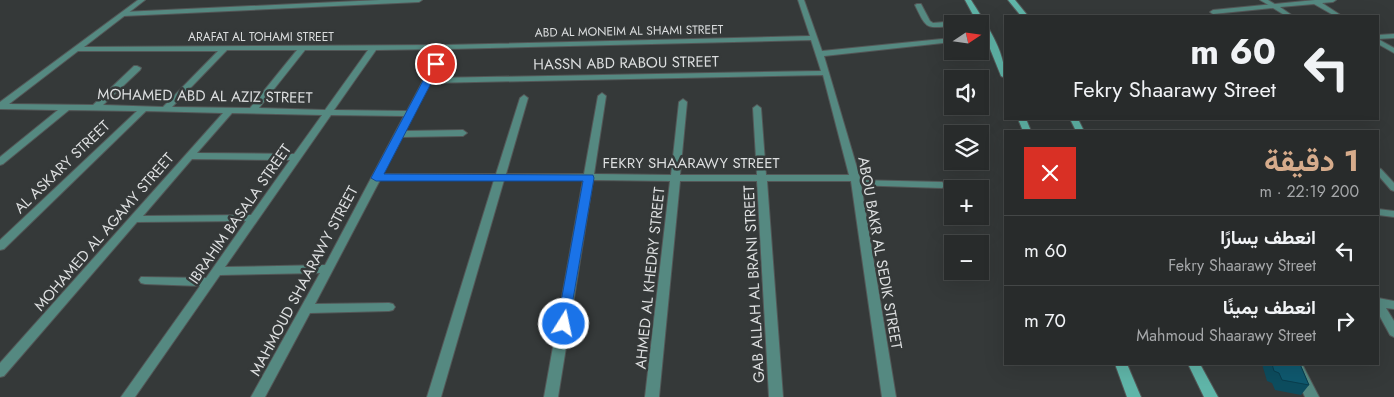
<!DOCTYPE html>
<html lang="ar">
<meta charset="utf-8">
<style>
:root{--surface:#282b2b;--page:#303333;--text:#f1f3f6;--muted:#a5a7a9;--line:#444747;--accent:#d6ab8b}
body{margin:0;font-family:Jost,Vazirmatn,sans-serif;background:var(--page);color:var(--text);direction:rtl;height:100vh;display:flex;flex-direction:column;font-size:19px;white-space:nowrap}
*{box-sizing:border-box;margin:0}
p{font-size:16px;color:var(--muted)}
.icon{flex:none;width:28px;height:28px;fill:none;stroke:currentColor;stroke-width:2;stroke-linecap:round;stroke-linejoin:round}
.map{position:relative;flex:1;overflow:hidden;direction:ltr}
.details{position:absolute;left:1004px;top:130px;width:375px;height:235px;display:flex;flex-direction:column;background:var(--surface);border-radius:0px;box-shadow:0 5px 20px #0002,0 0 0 1px var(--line);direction:rtl}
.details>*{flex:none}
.guide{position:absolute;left:1004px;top:15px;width:375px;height:105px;border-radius:0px;box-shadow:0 5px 20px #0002,0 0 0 1px var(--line);direction:rtl;background:#282b2b;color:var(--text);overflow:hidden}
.needle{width:32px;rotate:77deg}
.controls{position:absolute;left:944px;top:15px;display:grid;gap:10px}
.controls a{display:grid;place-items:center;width:45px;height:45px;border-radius:0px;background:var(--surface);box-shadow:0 5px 20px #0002,0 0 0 1px var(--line);font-size:25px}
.pin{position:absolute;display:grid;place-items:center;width:42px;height:42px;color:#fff;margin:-21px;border:2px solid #fff;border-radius:50%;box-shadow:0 1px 5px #0007}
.me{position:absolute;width:55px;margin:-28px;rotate:10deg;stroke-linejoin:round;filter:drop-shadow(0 0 4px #0008)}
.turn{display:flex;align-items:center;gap:18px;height:105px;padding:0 20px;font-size:22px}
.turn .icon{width:65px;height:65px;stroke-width:2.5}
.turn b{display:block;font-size:35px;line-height:42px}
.round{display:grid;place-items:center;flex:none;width:52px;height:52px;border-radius:0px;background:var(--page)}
.head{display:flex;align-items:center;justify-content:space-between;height:85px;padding:0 20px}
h1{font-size:30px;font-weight:700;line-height:38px;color:var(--accent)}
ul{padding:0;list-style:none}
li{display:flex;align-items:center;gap:15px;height:70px;padding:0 20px;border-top:1px solid var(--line)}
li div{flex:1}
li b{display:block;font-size:19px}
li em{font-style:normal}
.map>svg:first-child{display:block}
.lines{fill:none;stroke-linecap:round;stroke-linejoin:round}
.lane-casing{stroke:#535757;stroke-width:2}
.street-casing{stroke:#535757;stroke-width:2}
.secondary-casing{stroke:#535757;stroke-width:2}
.lane{fill:#558981;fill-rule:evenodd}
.street{fill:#558981;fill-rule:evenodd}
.secondary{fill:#60b6a9;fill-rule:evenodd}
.wall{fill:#0d4d5f}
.building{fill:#0f596f;stroke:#0a3e4e}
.route{fill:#1a73e8;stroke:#114b97}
.labels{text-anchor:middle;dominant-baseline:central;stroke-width:5;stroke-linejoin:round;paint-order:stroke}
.far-street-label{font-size:12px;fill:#dcdedf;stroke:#353939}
.street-label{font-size:15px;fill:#dcdedf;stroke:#353939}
</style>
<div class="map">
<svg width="1394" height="397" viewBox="0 0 1394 397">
<rect width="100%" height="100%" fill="#353939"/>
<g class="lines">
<g class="lane-casing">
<g id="lane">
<path d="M380,0H422L419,2L123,16L120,14L123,12Z"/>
<path d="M1315,0H1336L1333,2L1322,3L1342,16H1335L1314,4L1280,7L1293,16H1286L1273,8L1213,14L1210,12L1213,10Z"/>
<path d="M1394,34V38L1378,39V35Z"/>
<path d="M1378,39L1394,48V53L1378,44Z"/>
<path d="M1378,168L1381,169L1394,183V191L1391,190L1378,175Z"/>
<path d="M856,180L942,182L946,185L942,188L853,185L852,183L853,181Z"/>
<path d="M1378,209L1394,211V217L1378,215Z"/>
</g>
</g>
<g class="street-casing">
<g id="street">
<path d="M138,0H145L84,47L445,45L810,36L798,0H804L822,51L952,38V42L824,56L860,178L896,397H882L851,181H767L783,397H769L757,181H680L659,397H645L670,181L593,180L558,397H544L583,180H504L441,397H427L494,180H380L315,304L389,303L393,304L395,307L393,310L389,311L310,313L265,397H251L320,273L220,275L135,397H121L200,286L145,284L141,283L139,280L141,277L206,278L246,221L137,222L4,376L0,377V363L223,113L146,111L4,249L0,250V240L137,111L69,110L3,164L0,165V157L58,110L0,109V102ZM811,40L821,71L433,78L448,49ZM440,49L407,111L334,110L376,50ZM227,50H297L250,108L172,107ZM305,50H368L325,110L259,108ZM78,51H218L163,107L103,105L140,70L141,68L137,66H134L93,105L9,104ZM823,75L849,175H766L761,108L757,105L753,108L757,175H680L687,102L683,99L679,102L671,175L594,174L606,96L602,93L598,96L584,174H506L528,98L524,95L520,98L496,174H383L402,137L463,136L467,133L463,130L405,131L430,83ZM232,113L322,115L294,154L197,153ZM331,115L404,116L325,265L225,267ZM192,159L290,160L251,215L143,216Z"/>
<path d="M1260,0H1268L1278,6L1272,7Z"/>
<path d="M917,4H921L930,21L933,23L981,19L985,21L981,23L952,24V26C926,28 927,30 915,5Z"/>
<path d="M1378,298L1394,301V309L1386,308L1394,321V337L1390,335L1378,313Z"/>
<path d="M1290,364H1302L1319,397H1305Z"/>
</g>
</g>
<g class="secondary-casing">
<g id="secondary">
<path d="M965,0H971C986,24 1005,50 1005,78L1001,76L980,24H978Z"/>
<path d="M1008,0H1015L1028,16H1021Z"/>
<path d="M1018,119H1026L1031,131H1023Z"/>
<path d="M1070,119H1078L1084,131H1076Z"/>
<path d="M1115,364H1127L1141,397H1127Z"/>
<path d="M1188,364H1200L1218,397H1204Z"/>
</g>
</g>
<use href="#lane" class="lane"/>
<use href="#street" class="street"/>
<use href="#secondary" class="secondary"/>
</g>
<path class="wall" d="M1262,364H1300L1309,385L1301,395L1275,390L1272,383L1267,381Z"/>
<path class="building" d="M1272,364H1300L1309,385L1282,380L1279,373L1274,371Z"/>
<path class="route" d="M436,61L441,64L384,174L593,175L594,178L568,328L564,329L559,328L557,324L583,181H376L371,178L432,64Z"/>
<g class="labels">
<g class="far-street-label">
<text transform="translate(629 31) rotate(-1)">ABD AL MONEIM AL SHAMI STREET</text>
<text x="261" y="37">ARAFAT AL TOHAMI STREET</text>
</g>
<g class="street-label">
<text transform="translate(626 63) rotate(-1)">HASSN ABD RABOU STREET</text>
<text transform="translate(205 96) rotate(1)">MOHAMED ABD AL AZIZ STREET</text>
<text x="691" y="163">FEKRY SHAARAWY STREET</text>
<text transform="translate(62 167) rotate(-44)">AL ASKARY STREET</text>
<text transform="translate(240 214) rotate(-55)">IBRAHIM BASALA STREET</text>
<text transform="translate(104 232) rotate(-49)">MOHAMED AL AGAMY STREET</text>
<text transform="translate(880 253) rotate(80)">ABOU BAKR AL SEDIK STREET</text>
<text transform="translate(650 278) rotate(-84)">AHMED AL KHEDRY STREET</text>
<text transform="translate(304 281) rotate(-62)">MAHMOUD SHAARAWY STREET</text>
<text transform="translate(754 284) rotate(-93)">GAB ALLAH AL BRANI STREET</text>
</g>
</g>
</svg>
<div class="controls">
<a><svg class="needle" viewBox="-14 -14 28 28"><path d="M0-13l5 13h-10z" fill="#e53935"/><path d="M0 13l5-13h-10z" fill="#a5a7a9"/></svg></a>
<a><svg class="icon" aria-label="sound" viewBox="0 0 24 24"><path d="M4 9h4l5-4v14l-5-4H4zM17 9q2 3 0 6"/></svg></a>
<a><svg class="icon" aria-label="layers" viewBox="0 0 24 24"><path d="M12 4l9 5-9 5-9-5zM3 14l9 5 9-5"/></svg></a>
<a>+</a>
<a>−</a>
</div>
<div class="pin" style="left:436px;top:64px;background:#d93025"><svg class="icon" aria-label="arrive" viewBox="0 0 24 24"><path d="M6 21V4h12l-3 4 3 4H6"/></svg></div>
<svg class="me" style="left:564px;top:324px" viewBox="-20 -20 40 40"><circle r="17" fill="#1a73e8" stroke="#fff" stroke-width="3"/><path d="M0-11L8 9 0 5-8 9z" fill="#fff"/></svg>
<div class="guide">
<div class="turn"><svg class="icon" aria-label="left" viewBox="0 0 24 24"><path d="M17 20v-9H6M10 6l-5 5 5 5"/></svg><div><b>60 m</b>Fekry Shaarawy Street</div></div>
</div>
<section class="details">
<div class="head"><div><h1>1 دقيقة</h1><p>200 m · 22:19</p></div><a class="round" style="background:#d93025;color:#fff"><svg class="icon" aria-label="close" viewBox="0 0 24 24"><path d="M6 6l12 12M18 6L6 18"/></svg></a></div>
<ul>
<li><svg class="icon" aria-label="left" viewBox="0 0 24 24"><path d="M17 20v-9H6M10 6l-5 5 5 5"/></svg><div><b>انعطف يسارًا</b><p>Fekry Shaarawy Street</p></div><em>60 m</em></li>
<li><svg class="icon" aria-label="right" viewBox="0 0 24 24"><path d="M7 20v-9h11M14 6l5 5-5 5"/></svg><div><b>انعطف يمينًا</b><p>Mahmoud Shaarawy Street</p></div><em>70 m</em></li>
</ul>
</section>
</div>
